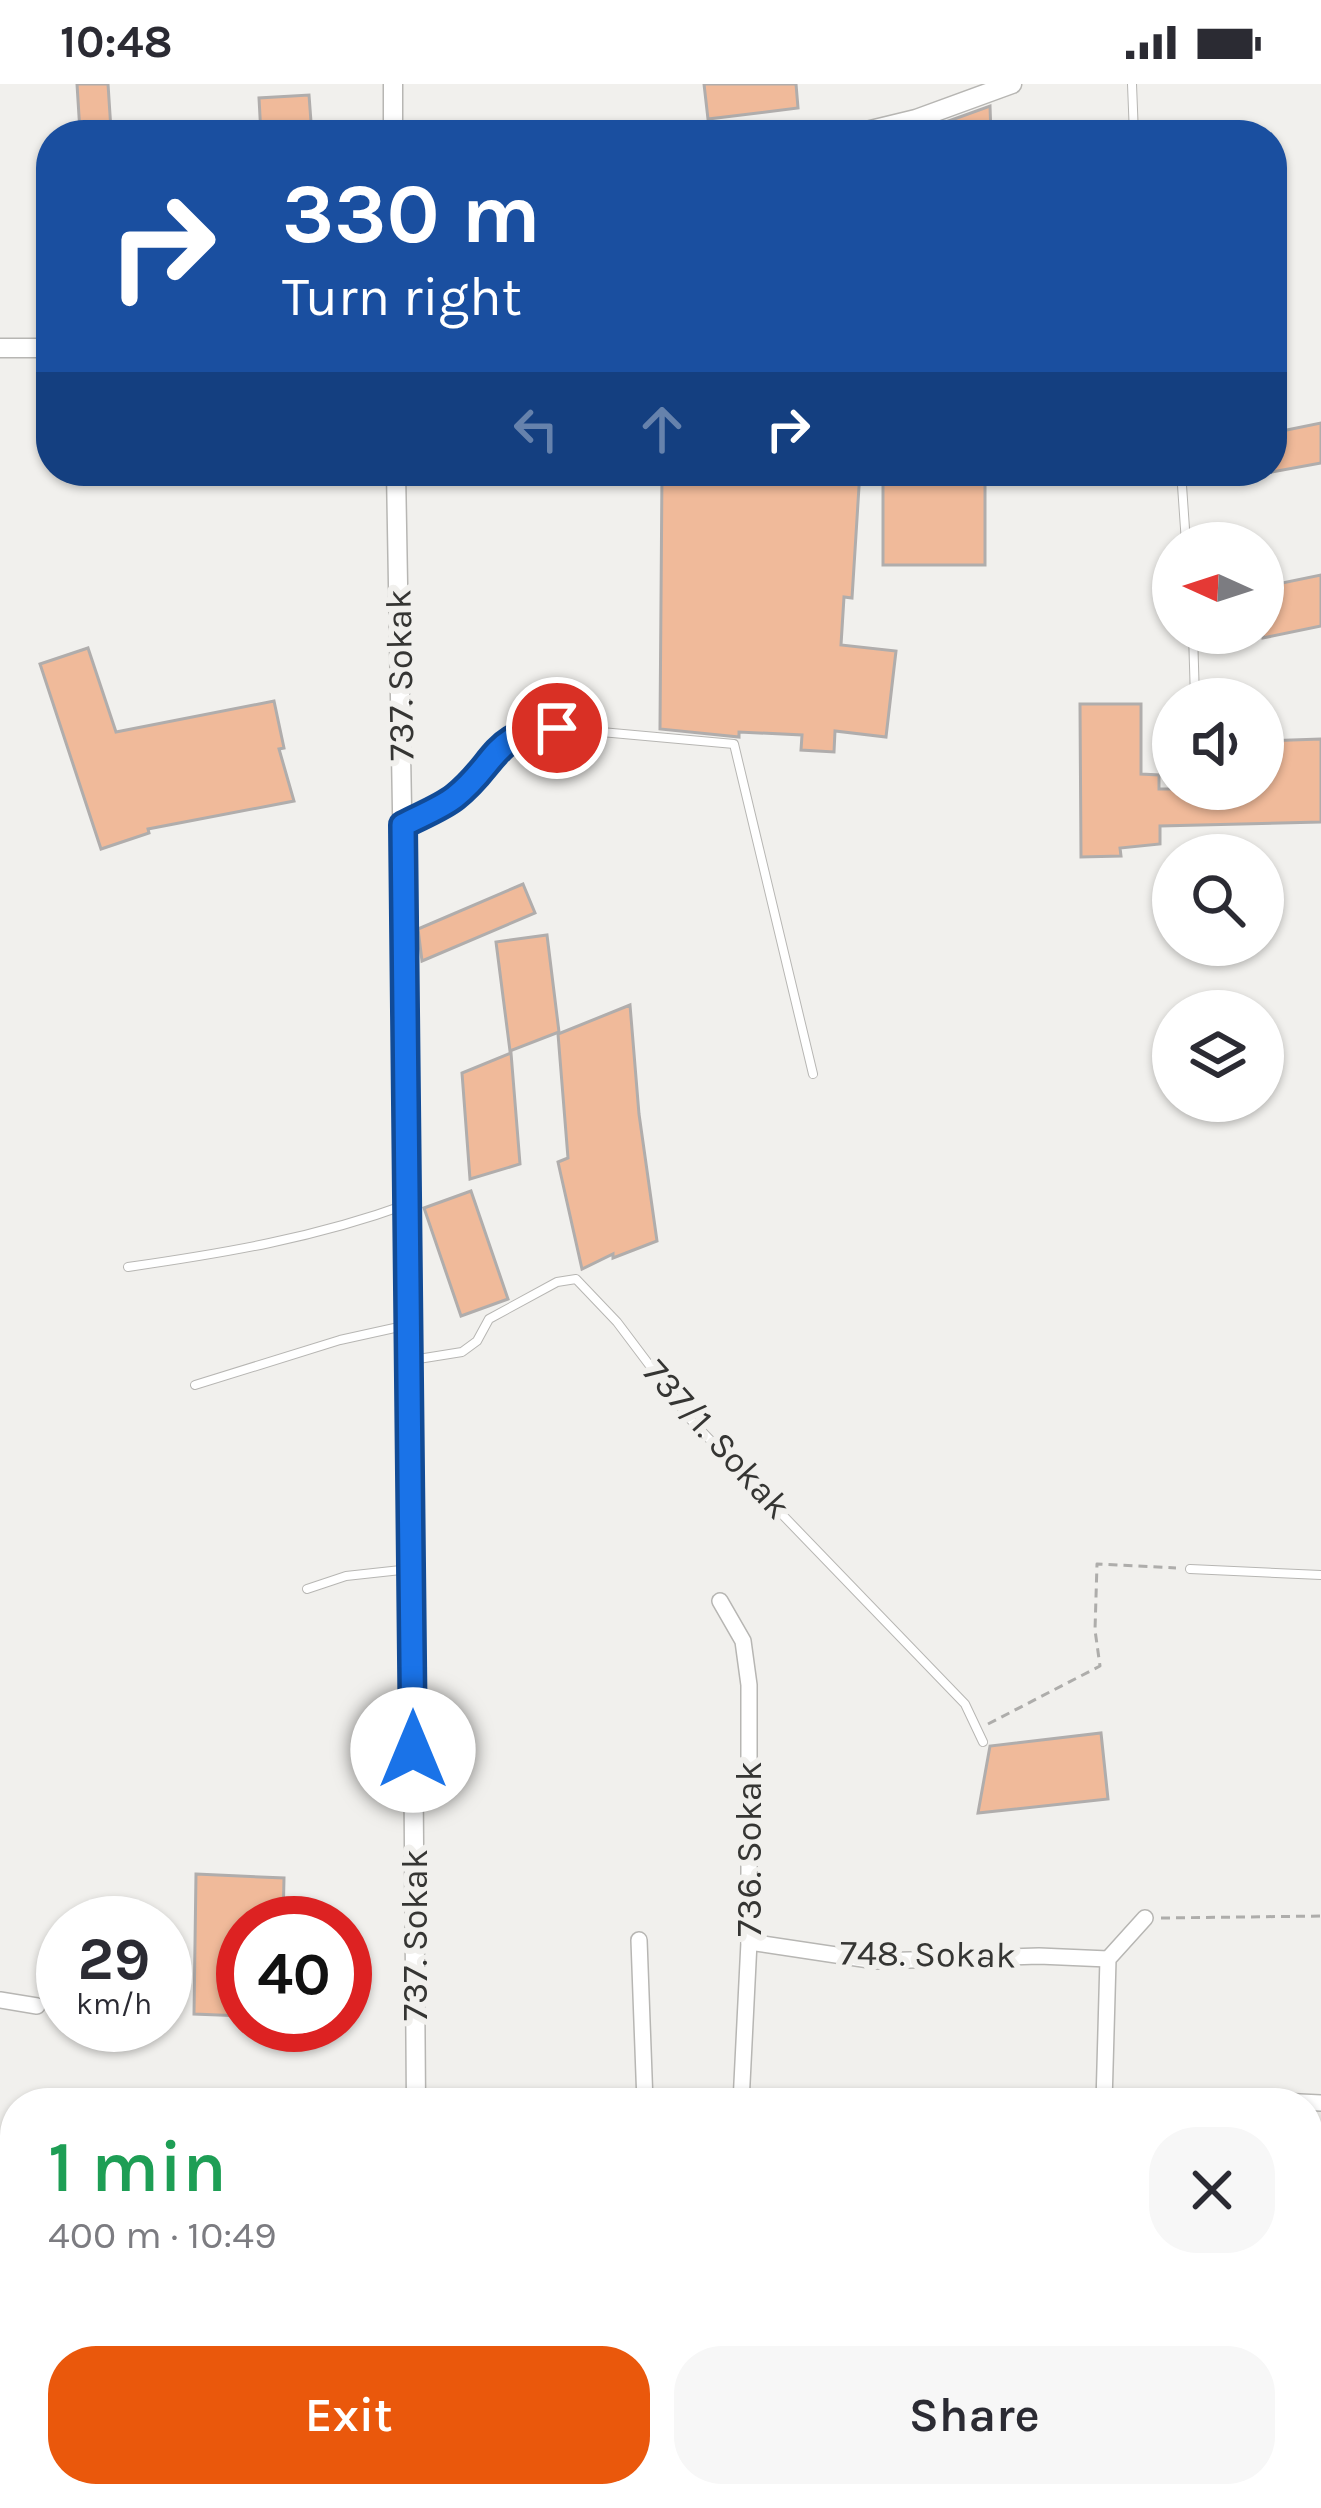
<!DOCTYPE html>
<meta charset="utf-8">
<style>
:root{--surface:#fff;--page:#f7f7f7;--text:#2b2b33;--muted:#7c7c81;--accent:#ea580c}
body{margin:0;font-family:Karla,sans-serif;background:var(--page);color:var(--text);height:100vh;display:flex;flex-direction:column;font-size:45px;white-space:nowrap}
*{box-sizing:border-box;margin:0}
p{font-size:39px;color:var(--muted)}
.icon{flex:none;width:66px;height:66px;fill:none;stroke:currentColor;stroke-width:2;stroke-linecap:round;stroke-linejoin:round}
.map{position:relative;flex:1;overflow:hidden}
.drawer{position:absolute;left:0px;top:2004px;width:1323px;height:420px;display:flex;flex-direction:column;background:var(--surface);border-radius:48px 48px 0 0;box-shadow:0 3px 9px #0004}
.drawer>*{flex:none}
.guide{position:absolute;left:36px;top:36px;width:1251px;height:366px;border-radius:48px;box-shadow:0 3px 9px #0004;background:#1a4fa0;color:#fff;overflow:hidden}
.needle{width:78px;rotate:273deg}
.fabs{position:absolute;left:1152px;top:438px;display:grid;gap:24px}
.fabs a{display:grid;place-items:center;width:132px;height:132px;border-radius:50%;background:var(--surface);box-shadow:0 3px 9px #0004;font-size:60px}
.speed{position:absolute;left:36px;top:1812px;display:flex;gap:24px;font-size:60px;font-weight:700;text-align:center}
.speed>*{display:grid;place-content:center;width:156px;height:156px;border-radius:50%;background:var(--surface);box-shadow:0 3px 9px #0004;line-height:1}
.speed small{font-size:30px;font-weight:400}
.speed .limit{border:18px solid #d22;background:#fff;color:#111}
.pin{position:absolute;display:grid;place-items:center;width:102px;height:102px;color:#fff;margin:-51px;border:6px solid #fff;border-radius:50%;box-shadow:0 3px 12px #0007}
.me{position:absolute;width:132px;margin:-66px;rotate:0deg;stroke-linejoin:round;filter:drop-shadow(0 0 9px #0008)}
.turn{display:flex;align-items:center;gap:42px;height:252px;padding:0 48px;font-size:54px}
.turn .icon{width:156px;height:156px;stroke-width:2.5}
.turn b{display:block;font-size:84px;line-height:102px}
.lanes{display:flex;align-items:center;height:114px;padding:0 48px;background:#0003;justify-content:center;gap:60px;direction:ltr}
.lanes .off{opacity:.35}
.round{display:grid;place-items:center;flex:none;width:126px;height:126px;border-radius:48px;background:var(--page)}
.headline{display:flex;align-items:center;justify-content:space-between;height:204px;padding:0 48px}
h1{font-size:72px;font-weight:600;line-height:90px;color:#1e9e55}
.action{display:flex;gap:24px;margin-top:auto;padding:24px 48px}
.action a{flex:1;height:138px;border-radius:48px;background:var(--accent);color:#fff;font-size:48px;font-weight:600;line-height:138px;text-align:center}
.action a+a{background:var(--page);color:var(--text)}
.status{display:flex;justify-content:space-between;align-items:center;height:84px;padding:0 60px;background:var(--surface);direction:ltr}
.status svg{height:33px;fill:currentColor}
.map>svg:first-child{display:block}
.building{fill:#f0ba9a;stroke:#b0adac;stroke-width:3}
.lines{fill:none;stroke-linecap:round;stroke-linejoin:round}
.service-casing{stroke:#b7b6b3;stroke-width:10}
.minor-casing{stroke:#b7b6b3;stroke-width:18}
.tertiary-casing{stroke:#b7b6b3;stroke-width:21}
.path{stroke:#aeadab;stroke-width:3;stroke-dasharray:9 6;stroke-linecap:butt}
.service{stroke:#fff;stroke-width:8}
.minor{stroke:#fff;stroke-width:15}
.tertiary{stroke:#fff;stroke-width:18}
.route-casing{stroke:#114b97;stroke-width:30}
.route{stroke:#1a73e8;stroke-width:21}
.labels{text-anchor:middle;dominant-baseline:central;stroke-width:12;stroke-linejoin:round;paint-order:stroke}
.street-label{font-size:36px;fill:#353533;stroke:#f1f0ed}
</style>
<div class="status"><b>10:48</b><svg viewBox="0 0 49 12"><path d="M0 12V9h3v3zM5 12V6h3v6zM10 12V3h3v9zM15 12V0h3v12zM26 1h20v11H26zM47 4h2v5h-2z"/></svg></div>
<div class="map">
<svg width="1321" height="2424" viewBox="0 0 1321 2424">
<rect width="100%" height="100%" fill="#f1f0ed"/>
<g class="building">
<path d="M77,0H108L111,46L80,48Z"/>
<path d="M704,0H796L798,24L708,35Z"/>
<path d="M309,11L312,51H261L259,14Z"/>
<path d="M990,22L991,51H918L946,38Z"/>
<path d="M1321,339V379L1272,388V349Z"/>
<path d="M662,387H860L852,514L844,513L841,561L896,567L886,653L835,647L834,668L801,666L802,651L739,648V653L660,645Z"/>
<rect x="883" y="387" width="102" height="94"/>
<path d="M1321,491V542L1263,554V503Z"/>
<path d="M1204,549H1250V556L1207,565Z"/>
<path d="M88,564L116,648L274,617L284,664L279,665L294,717L148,745L149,749L101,765L40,580Z"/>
<path d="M1080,620H1141V690L1159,691V705H1263V657L1321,655V738L1160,742V760L1120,764L1121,772L1081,773Z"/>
<path d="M523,800L535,829L422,877L418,845Z"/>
<path d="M547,851L559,948L510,967L496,858Z"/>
<path d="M630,921L639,1030L657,1157L613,1174V1170L582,1185L558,1078L568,1074L558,950Z"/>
<path d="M511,969L520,1080L470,1095L462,989Z"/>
<path d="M471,1107L508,1215L461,1232L424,1124Z"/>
<path d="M1101,1649L1108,1715L978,1729L990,1662Z"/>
<path d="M196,1790L284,1794L283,1839H243V1932L194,1930Z"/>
<path d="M63,2409H96L95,2424H63Z"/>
</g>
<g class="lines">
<g class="service-casing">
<g id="service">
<path d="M1132,0L1134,51"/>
<path d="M1181,387L1186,459"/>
<path d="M1193,549L1195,615"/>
<path d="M405,740L456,712L493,669L527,646L557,644L734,660L813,990"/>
<path d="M128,1183C225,1169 315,1154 408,1120"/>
<path d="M412,1276L462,1268L477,1257L489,1235L557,1198L576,1195L617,1238L690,1335L965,1620L983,1658"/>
<path d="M195,1301L340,1256L408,1241"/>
<path d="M1190,1485L1321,1491"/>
<path d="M307,1505L346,1492L410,1485"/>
</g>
</g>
<g class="minor-casing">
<g id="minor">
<path d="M720,1517L743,1557L749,1601V1858L741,2019"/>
<path d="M639,1856L645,2019"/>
<path d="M749,1858L876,1877L1039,1872L1108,1875"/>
<path d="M0,1916L37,1922"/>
<path d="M1104,2019L1108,1875L1145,1834"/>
<path d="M1123,2019L1237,2015L1321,2019"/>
<path d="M764,2409L765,2424"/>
<path d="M1113,2409L1115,2424"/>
<path d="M1228,2409L1321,2411"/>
<path d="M205,2424L206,2409"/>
<path d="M902,2424L912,2409"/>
</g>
</g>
<g class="tertiary-casing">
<g id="tertiary">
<path d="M393,51V0"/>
<path d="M850,51L916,35L1012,0"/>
<path d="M0,264H51"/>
<path d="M396,387L409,1119L416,2019"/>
<path d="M427,2424V2409"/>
</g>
</g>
<g class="path">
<path d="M988,1640L1100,1582L1095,1546L1097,1480L1176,1484"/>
<path d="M1161,1834L1321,1832"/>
</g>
<use href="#service" class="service"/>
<use href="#minor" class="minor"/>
<use href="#tertiary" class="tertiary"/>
</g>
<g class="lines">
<g class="route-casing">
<path id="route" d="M413,1666L403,741C420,732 441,724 455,713C498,679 491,648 557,644"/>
</g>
<use href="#route" class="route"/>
</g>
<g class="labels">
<g class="street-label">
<text transform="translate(400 591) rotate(-91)">737. Sokak</text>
<text transform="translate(717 1355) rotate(48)">737/1. Sokak</text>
<text transform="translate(749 1765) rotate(-90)">736. Sokak</text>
<text transform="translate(415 1851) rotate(-90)">737. Sokak</text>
<text transform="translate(928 1870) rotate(1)">748. Sokak</text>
</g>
</g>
</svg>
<div class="fabs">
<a><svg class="needle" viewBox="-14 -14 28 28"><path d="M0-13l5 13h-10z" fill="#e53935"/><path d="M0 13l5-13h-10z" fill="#7c7c81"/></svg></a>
<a><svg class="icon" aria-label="sound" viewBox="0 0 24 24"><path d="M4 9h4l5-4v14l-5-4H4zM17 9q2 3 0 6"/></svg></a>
<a><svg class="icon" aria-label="search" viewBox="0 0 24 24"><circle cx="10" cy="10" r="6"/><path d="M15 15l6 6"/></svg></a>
<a><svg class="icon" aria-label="layers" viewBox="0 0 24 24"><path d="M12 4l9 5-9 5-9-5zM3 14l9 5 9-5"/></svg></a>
</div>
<div class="speed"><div>29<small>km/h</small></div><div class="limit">40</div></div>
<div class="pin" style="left:557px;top:644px;background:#d93025"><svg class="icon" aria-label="arrive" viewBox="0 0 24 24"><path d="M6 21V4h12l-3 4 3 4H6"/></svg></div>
<svg class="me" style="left:413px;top:1666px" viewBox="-20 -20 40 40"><circle r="19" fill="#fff"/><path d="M0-13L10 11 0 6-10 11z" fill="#1a73e8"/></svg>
<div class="guide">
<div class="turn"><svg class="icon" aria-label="right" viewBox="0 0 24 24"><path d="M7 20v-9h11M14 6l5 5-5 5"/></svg><div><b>330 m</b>Turn right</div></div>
<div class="lanes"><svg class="icon off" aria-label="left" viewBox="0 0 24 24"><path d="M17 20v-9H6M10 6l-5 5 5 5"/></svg><svg class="icon off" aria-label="ahead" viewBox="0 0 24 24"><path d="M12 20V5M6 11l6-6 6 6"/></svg><svg class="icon" aria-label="right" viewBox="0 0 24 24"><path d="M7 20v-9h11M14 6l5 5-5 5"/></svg></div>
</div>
<section class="drawer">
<div class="headline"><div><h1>1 min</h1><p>400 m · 10:49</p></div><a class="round"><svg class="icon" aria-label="close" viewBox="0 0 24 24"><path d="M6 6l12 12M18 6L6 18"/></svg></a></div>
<div class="action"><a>Exit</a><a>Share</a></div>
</section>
</div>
